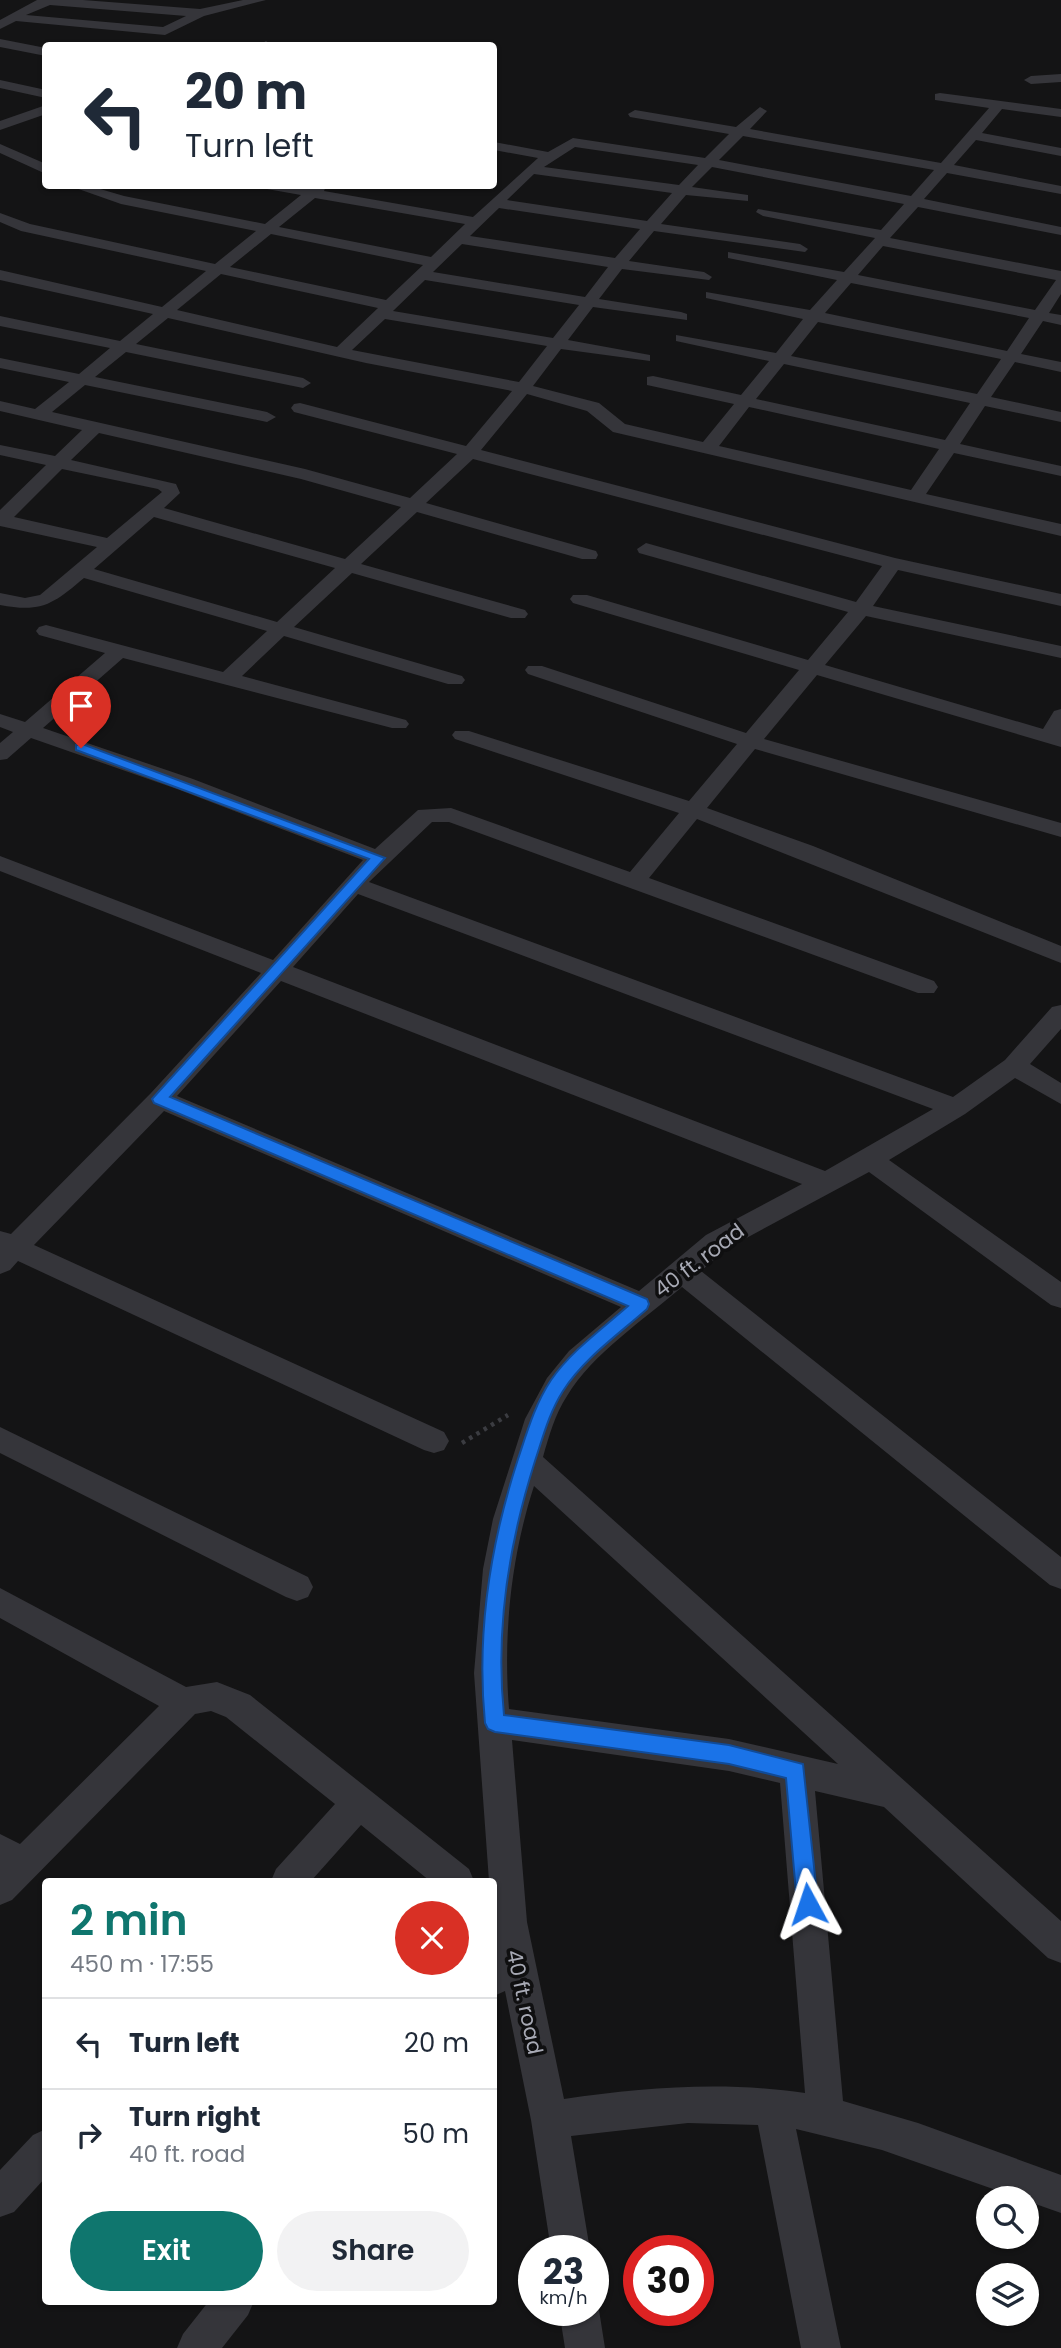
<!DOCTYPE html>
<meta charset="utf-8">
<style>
:root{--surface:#fff;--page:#f2f2f3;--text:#1f2937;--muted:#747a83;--line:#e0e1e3;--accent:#0f766e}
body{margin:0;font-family:Poppins,sans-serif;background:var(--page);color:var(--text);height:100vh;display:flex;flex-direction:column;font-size:26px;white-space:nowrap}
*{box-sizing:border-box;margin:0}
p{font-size:23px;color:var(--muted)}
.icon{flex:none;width:38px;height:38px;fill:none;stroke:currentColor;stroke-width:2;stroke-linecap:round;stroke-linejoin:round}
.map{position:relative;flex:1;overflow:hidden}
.drawer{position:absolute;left:42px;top:1878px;width:455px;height:427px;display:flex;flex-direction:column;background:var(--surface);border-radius:7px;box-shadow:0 2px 5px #0004}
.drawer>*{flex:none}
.top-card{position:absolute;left:42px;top:42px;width:455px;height:147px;border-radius:7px;box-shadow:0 2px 5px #0004;background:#fff;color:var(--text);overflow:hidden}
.buttons{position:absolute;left:976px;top:2186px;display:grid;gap:14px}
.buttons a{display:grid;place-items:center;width:63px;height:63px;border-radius:50%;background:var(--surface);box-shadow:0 2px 5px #0004;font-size:35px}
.speed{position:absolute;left:518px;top:2235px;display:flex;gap:14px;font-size:35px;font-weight:700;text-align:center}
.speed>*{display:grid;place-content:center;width:91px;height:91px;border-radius:50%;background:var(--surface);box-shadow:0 2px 5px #0004;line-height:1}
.speed small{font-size:18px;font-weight:400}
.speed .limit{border:10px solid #d22;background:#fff;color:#111}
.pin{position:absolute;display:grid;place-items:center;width:60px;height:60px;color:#fff;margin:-72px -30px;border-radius:50% 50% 50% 0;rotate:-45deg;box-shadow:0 0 7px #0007}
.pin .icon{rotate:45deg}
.me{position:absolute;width:77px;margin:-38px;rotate:355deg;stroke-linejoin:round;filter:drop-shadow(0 0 5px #0008)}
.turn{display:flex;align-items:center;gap:24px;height:147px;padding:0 28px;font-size:32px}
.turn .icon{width:91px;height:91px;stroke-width:2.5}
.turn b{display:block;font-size:49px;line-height:60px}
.round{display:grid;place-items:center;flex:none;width:74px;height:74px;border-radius:37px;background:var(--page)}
.summary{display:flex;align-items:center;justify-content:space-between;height:119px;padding:0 28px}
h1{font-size:42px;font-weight:600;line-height:52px;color:var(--accent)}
.button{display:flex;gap:14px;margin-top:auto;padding:14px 28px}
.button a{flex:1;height:80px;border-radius:42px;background:var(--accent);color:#fff;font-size:28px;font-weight:600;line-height:80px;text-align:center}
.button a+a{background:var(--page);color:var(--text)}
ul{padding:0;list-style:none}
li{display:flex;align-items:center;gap:21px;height:91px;padding:0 28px;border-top:2px solid var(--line)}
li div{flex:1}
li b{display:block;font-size:26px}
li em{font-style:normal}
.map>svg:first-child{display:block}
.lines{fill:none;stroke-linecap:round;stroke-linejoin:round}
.path{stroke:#3b3c41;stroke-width:4.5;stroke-dasharray:3.5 5;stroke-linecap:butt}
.minor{fill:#35353a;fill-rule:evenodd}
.route{fill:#1a73e8;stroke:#114b97;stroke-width:2}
.labels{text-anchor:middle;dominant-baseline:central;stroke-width:7;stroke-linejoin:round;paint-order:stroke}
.street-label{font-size:21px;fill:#a7a9b4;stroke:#0f0f10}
</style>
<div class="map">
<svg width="1061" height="2348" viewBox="0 0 1061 2348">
<rect width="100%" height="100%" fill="#141415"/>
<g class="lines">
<path class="path" d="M462,1443L508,1415"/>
<g class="minor">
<path d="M37,0H83L200,9L243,0H266L204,16L165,35L16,21L0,29V20ZM50,5L186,16L163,27L26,15Z"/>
<path d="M0,39L46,48V56L0,47Z"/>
<path d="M266,41L272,45L257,46Z"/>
<path d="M1061,74V82L1031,84L1024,80L1031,76Z"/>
<path d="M0,80L46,90V98L0,88Z"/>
<path d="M940,93L1061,109V117L1002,109L982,133L1061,148V156L976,140L954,165L1061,186V194L947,173L924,199L1061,227V235L918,207L890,238L1061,271V294L1049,313L1061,315V325L1043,321L1021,354L1061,362V372L1015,362L991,397L1061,412V422L985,406L960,444L1061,466V476L954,453L926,494L1061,524V536L613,432L587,411L527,394L481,450L895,558L1061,594V606L898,570L873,606L1061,646V658L866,616L825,665L1043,729L1054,711L1061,709V747L817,675L764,739L1061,823V837L755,749L707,808L813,846L1061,946V963L697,819L649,878L934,981L938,987L934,993H918L449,822H432L369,882L953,1097L1005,1060L1052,1007L1061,1005V1029L1030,1064L1061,1083V1104L1015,1078L965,1114L889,1160L1061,1282V1308L1051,1305L869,1172L726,1249L701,1271L1061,1557V1589L1050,1585L682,1287C646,1318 592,1354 567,1396C555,1414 549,1436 543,1457L1061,1921V1963L1048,1958L884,1807L815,1791L843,2101L918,2123L1061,2175V2213L1027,2201V2198H1019L882,2150L796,2129L841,2348H801L758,2125L688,2123L571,2136L590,2250H551L531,2120L505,1991L494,1996V1950L496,1947L494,1881H489L474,1673L483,1569L493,1519L525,1419L547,1378L569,1351L621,1307L164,1111L34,1245L444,1432L449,1441L444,1450L434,1453L424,1450L18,1261L10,1270L0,1274V1231L11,1234L151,1093L261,973L0,871V856L273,960L363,860L177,789L31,738L7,759L0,760V743L13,732L0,727V714L25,722L105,653L39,635L36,631L39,627L46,625L223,672L267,631L84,578C53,604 42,613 0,605V593L25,598L40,595L97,547L0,526V510L46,465L0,455V445L55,456L82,430L0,411V401L35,409L69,382L0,368V358L79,374L110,348L0,326V316L120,341L153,314L0,280V270L162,307L206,271L21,231L0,222V213L30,224L215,264L256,231L121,204L70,186H90L124,196L265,224L301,195L267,189L265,186L310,188L326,186L324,191L473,217L538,158L494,150V142L548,152L573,138L705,158L729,134L630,117L628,114L635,110L736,127L760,107L767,111L750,129L941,163L989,108L935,100V94ZM743,136L934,170L911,196L719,160ZM575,147L698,165L679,185L544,167ZM712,167L904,204L881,230L758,209L756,212L763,216L875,238L844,272L728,252V258L837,280L810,310L706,292V298L803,319L776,353L676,335V341L769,361L741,395L653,376L647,377V385L734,404L703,442L625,424L599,403L533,386L561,349L650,361V355L568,340L593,307L687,320V314L681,312L599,299L622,269L709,280L712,277L704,272L629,261L654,231L805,252L808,249L800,244L661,224L686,195L748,201V195L692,187ZM534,174L672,193L647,221L507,200ZM315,198L465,224L431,257L279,227ZM499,208L640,229L615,258L470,236ZM271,234L423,265L386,300L230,267ZM462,244L608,267L585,297L433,272ZM883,246L1056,280L1035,310L858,275ZM221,274L378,308L337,347L177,310ZM425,280L579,305L553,338L393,311ZM851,283L1029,318L1007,351L825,313ZM168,318L366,363L512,391L466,446L300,403L294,404L291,408L294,412L457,454L410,498L305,469L52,412L85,385L267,422L276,417L267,412L95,377L126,352L303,388L311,383L303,378L136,344ZM385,319L547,346L519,382L352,350ZM818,322L1001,359L977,394L791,356ZM784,364L970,403L945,440L756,399ZM749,407L939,449L911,490L719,446ZM99,433L301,479L401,507L345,559L164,508L180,493L176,484L71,460ZM473,459L882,566L856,602L646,543L637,549L639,553L848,612L808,660L587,595H573L570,599L573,603L799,670L746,733L542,666H528L525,670L528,674L737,744L689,801L469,731H455L452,735L455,739L679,813L630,872L451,808L418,810L375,849L193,779L43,728L123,658L392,728H406L409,724L406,720L242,676L284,636L448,684H462L465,680L462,676L294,627L352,573L511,618H525L528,614L525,610L361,564L417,512L582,559H596L598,555L596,551L426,503ZM62,469L158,489L162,492L107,538L14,517ZM154,517L335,568L277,622L94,569ZM358,894L933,1109L825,1171L293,967ZM281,981L802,1184L706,1235L639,1291L177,1096ZM534,1486L838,1764L729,1739L509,1709C503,1634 511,1557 534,1486ZM512,1740L729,1771L780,1783L805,2093C724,2081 645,2087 564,2099L527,1922Z"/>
<path d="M46,105V114L0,130V121Z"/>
<path d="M0,144L46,164V174L0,153Z"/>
<path d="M0,1427L308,1577L313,1587L308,1597L297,1601L286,1597L0,1453Z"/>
<path d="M0,1588L186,1687L217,1682L250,1695L469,1869L474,1881H430L361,1825L311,1881H271L276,1869L335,1804L226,1717L211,1711L195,1714L12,1900L0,1905V1834L20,1844L159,1706L0,1618Z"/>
<path d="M46,2129V2177L14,2212L0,2217V2170L33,2135Z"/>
<path d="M593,2296L599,2310L605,2348H565L559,2310H593Z"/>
<path d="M209,2301H254L248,2315L222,2348H177L183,2334Z"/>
</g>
</g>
<path class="route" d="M76,745H85L385,858L170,1097L647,1299L649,1304L647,1309C619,1334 583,1359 563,1391C549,1413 543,1437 535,1461C509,1543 495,1628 504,1715L729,1745L803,1764L818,1904L815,1911L808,1914L800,1911L797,1904L786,1778L729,1764L495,1732L488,1729L485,1723C476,1632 490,1545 518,1459C527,1432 535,1404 551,1380C571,1351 602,1329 628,1306L154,1103L152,1099L369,859L76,750Z"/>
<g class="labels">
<g class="street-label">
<text transform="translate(699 1260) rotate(-37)">40 ft. road</text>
<text transform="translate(525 2002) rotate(78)">40 ft. road</text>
</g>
</g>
</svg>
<div class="buttons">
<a><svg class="icon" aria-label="search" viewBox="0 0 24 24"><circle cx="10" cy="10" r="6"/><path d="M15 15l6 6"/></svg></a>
<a><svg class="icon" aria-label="layers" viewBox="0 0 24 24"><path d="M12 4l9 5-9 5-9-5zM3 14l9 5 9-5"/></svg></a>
</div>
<div class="speed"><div>23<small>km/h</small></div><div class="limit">30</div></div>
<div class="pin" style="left:81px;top:748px;background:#d93025"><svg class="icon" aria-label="arrive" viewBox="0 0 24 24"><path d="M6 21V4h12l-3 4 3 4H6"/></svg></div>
<svg class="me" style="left:808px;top:1904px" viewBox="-20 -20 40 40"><path d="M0-17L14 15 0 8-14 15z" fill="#1a73e8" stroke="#fff" stroke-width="4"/></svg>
<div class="top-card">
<div class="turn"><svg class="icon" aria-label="left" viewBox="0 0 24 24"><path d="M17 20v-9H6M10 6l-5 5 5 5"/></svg><div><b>20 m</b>Turn left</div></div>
</div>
<section class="drawer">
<div class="summary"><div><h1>2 min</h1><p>450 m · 17:55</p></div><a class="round" style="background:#d93025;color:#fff"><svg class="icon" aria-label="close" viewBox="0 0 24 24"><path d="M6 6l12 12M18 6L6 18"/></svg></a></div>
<ul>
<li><svg class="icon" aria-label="left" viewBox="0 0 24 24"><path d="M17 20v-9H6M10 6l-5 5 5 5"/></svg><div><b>Turn left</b></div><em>20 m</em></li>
<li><svg class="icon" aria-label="right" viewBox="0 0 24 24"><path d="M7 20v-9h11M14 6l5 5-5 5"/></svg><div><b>Turn right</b><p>40 ft. road</p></div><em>50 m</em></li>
</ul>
<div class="button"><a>Exit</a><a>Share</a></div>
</section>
</div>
